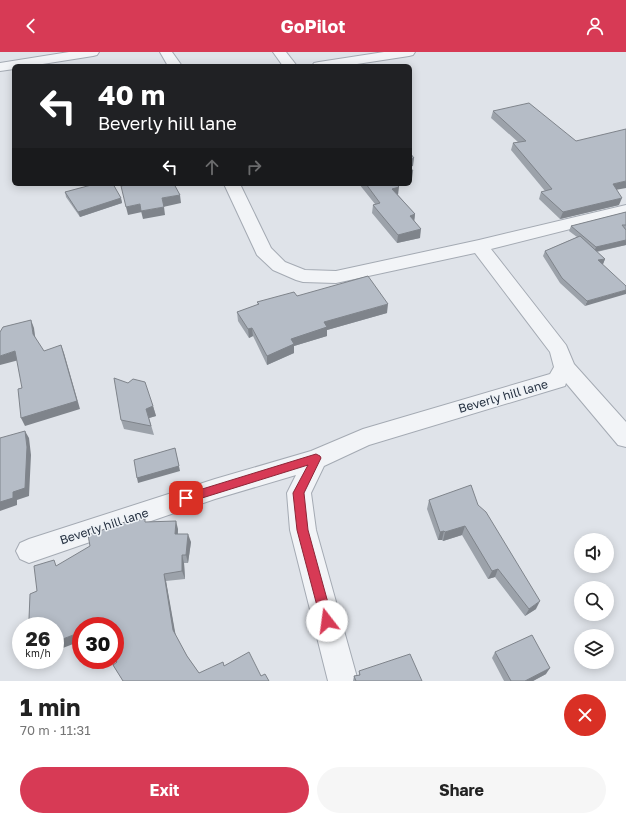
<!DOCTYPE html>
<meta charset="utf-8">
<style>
:root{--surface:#fff;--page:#f6f6f6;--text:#222;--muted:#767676;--accent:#d73a55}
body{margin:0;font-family:"Golos Text",sans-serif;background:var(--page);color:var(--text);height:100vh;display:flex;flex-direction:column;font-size:15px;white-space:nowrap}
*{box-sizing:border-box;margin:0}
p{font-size:13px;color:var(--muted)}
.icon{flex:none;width:22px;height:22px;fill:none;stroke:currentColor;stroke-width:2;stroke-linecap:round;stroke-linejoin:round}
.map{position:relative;height:629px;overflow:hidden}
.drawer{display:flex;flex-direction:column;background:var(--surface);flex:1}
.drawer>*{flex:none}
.top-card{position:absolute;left:12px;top:12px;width:400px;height:122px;border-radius:6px;box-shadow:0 2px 10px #0003;background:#202124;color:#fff;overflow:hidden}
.buttons{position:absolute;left:574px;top:481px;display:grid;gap:8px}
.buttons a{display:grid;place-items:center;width:40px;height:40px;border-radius:50%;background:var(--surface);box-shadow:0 2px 10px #0003;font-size:20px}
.speed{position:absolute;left:12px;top:565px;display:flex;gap:8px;font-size:20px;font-weight:700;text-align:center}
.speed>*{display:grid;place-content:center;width:52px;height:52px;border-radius:50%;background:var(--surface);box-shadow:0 2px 10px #0003;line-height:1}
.speed small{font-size:10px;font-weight:400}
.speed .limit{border:6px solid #d22;background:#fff;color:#111}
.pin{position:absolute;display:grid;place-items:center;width:34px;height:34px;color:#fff;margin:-17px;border-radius:8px;box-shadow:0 2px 6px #0006}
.me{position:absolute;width:44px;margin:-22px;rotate:345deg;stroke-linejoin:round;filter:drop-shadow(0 0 3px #0008)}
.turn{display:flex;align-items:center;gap:14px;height:84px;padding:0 20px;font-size:18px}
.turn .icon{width:52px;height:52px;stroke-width:2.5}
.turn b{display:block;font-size:28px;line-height:34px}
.lanes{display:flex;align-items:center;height:38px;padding:0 20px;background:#0003;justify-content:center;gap:20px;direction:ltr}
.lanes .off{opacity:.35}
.round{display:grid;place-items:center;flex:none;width:42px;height:42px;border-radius:21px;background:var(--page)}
.head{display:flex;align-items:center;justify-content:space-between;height:68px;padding:0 20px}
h1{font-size:24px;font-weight:700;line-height:30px}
.cta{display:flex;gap:8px;margin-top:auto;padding:8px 20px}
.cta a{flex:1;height:46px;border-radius:24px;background:var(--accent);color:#fff;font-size:16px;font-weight:700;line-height:46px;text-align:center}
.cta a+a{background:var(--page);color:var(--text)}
header{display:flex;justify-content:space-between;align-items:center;height:52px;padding:0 20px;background:var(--accent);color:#fff;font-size:18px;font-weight:700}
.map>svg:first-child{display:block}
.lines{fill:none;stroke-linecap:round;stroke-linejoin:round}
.minor-casing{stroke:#a4aab3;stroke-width:2}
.minor{fill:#f2f4f7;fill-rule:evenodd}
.wall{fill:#9ca2aa}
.shaded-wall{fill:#7f848b}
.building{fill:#b5bcc6;stroke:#7f848b}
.route{fill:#d73a55;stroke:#8c2637}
.labels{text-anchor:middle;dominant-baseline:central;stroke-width:3;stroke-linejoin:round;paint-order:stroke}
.street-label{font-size:12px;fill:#263141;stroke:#eef2f6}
</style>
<header><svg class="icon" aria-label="back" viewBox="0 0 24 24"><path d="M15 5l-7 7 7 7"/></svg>GoPilot<svg class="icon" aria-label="person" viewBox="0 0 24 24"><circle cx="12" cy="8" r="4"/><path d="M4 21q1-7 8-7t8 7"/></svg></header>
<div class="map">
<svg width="626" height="629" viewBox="0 0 626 629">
<rect width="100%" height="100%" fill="#dfe3e9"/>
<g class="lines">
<g class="minor-casing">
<g id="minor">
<path d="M69,0H99L97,3L93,4L30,14H14V17L0,19V11Z"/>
<path d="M160,0H172L182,14H168Z"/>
<path d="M273,0H286L297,14H283Z"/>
<path d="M384,0H415L413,3L409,4L344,14H312L314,11L319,10Z"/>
<path d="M224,132H240L271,196L285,210L305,218L336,219L479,188L626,153V163L491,197L566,293L574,312L626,370V395L618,393L566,331L565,334L369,393L324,414L311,441L316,478L358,629H328L290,478L287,441L296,423L215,447L29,511L20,507L16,499L20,491L29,487L215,427L311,399L363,377L550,322L554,315L550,300L475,201L336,231L303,230L296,228L273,218L257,203Z"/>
</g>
</g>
<use href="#minor" class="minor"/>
</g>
<g class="wall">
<path d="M493,59L617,138L619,153L560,167L539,147L541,140L545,139L511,98L513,91L518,90L491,66Z"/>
<path d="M359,132H395L398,143L415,162L414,169L420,186L397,191L372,161L373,153L375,152Z"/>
<path d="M65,140L121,146L122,151L80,165L66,145Z"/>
<path d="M626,160V177H625L626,193L597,200L605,207L603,212H602L585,254L560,231L543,204L545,199L577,185L569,179L571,174Z"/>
<path d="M297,244L387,261L327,278V284L294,294V301L267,313L253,284L249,286L238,269L237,260L258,253L257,250Z"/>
<path d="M153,354L156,364L149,366L154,383L124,377L121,368Z"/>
<path d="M429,448L478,453L536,557L525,564L495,525L488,527L462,483L443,489L442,488H438L427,457Z"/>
<path d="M146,470L178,477V482L191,490L188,511H184L185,527L166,529L175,582L187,604L199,621L224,614L261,624L269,629H123L113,613L117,610L115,574L37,539L57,514Z"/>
<path d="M495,600L546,622L533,629H504L492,606Z"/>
<path d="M359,619L422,629H353L354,624L359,623Z"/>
</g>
<g class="shaded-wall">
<path d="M414,106L413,114L410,115V107Z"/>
<path d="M413,119L412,127L410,128V120Z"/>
<path d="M626,129V136L610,139L613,132Z"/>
<path d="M399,135L398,143L392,137Z"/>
<path d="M180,143L181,151L163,155L162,146Z"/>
<path d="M121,146L122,151L80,165L78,160Z"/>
<path d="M622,146L619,153L560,167L563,160Z"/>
<path d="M140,152L142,160L128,163L126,155Z"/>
<path d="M164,155L165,163L143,167L141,159Z"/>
<path d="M415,162L414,171L410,164Z"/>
<path d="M421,177L420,186L397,191L398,183Z"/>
<path d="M626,188V193L594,200L596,195Z"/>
<path d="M605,207L603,212L596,213L598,208Z"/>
<path d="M626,238V242L585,254L587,249Z"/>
<path d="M388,252L387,261L327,278V284L294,294V301L267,313V304L291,287L324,270Z"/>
<path d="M31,268L34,276L36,291L33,282Z"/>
<path d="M252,276L253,284L249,286L248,277Z"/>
<path d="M61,293L64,301L80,357L25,374L21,366Z"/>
<path d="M15,299L19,308L0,313V304Z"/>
<path d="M153,354L156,364L149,366L146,357Z"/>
<path d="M25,379L29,386L31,403L29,444L17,448V453L0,459V450Z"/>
<path d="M175,396L180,419L138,431L137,426Z"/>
<path d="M176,469L178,477L177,490L175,482Z"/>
<path d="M465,474L462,483L443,489L445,480Z"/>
<path d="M444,479L442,488H438L440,480Z"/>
<path d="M188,482L191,490L188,511L186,503Z"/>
<path d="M182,503L184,511L185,527L182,519Z"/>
<path d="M498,517L495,525L488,527L492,519Z"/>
<path d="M164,522L166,529L176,585L173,578Z"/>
<path d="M540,549L536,557L525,564L529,557Z"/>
<path d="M81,580V589L55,599V590Z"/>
<path d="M550,616L546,622L533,629H525Z"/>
</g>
<g class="building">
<path d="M529,51L576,89L626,77V129L613,132L622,146L563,160L541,140L552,137L513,91L526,89L493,59Z"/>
<path d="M410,101L414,106L410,107Z"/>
<path d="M410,115L413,119L410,120Z"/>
<path d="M95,132H113L121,146L78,160L65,140Z"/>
<path d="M130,132H174L180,143L162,146L164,155L141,159L140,152L126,155L121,134Z"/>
<path d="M366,132H396L399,135L392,137L415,162L410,164L421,177L398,183L373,153L380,151Z"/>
<path d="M626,160V173H622L626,178V188L596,195L571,174Z"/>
<path d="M580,184L605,207L598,208L626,234V238L587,249L562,226L545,199Z"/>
<path d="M368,224L388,252L324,270L327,275L291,287L294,292L267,304L252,276L248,277L237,260L259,252L257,250L294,240L297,244Z"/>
<path d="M31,268L33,282L44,299L61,293L77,349L21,366L18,337L22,336L15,299L0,304V280L3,275Z"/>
<path d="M114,326L128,331L133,327L145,330L153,354L146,357L151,374L121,368Z"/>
<path d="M25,379L27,395L25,436L13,440V446L0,450V386Z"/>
<path d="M175,396L179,414L137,426L134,408Z"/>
<path d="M471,433L478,453L486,460L540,549L529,557L498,517L492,519L465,474L445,480L444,479L440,480L429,448Z"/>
<path d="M145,467V470L176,469L175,482H188L186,503H182V519L164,522L173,578L187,604L199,621L223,610L224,614L249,600L261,624L265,622L269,629H123L113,613L117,610L115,607V574H81V580L55,590V574H30L29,567L30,542L37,539L34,514L54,508L56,514L90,494L88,483L125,470Z"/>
<path d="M532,583L550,616L525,629H511L495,600Z"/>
<path d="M410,602L422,629H356L354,624L360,623L359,619Z"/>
</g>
<path class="route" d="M316,402L320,404L321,406L304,441L308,478L333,569L331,573L327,575L323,573L321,569L297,478L293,441L308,413L186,451L183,449L181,446L183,443L186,442Z"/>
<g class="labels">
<g class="street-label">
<text transform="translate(503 344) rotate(-16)">Beverly hill lane</text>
<text transform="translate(104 474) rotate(-18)">Beverly hill lane</text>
</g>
</g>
</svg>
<div class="buttons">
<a><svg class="icon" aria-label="sound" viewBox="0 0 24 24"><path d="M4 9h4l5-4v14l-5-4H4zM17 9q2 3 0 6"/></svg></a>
<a><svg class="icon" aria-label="search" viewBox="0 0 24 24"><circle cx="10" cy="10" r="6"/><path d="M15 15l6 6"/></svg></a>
<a><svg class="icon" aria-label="layers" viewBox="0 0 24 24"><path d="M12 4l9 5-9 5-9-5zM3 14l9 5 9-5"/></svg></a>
</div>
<div class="speed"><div>26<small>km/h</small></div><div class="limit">30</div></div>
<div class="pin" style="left:186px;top:446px;background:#d93025"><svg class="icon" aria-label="arrive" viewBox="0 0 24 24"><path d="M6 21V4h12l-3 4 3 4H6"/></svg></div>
<svg class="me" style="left:327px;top:569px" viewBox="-20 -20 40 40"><circle r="19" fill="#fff"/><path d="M0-13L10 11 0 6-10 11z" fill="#d73a55"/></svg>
<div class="top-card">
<div class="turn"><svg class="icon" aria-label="left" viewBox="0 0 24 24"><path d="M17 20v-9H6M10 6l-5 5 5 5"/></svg><div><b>40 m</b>Beverly hill lane</div></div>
<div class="lanes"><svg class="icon" aria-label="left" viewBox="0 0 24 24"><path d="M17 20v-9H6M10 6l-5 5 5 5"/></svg><svg class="icon off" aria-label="ahead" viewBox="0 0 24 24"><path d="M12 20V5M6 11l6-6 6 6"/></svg><svg class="icon off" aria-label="right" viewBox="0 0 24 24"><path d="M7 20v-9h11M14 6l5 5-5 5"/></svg></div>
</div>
</div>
<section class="drawer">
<div class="head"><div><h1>1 min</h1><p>70 m · 11:31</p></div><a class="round" style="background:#d93025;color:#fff"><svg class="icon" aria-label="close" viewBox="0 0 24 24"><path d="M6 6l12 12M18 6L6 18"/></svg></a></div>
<div class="cta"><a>Exit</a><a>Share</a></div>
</section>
